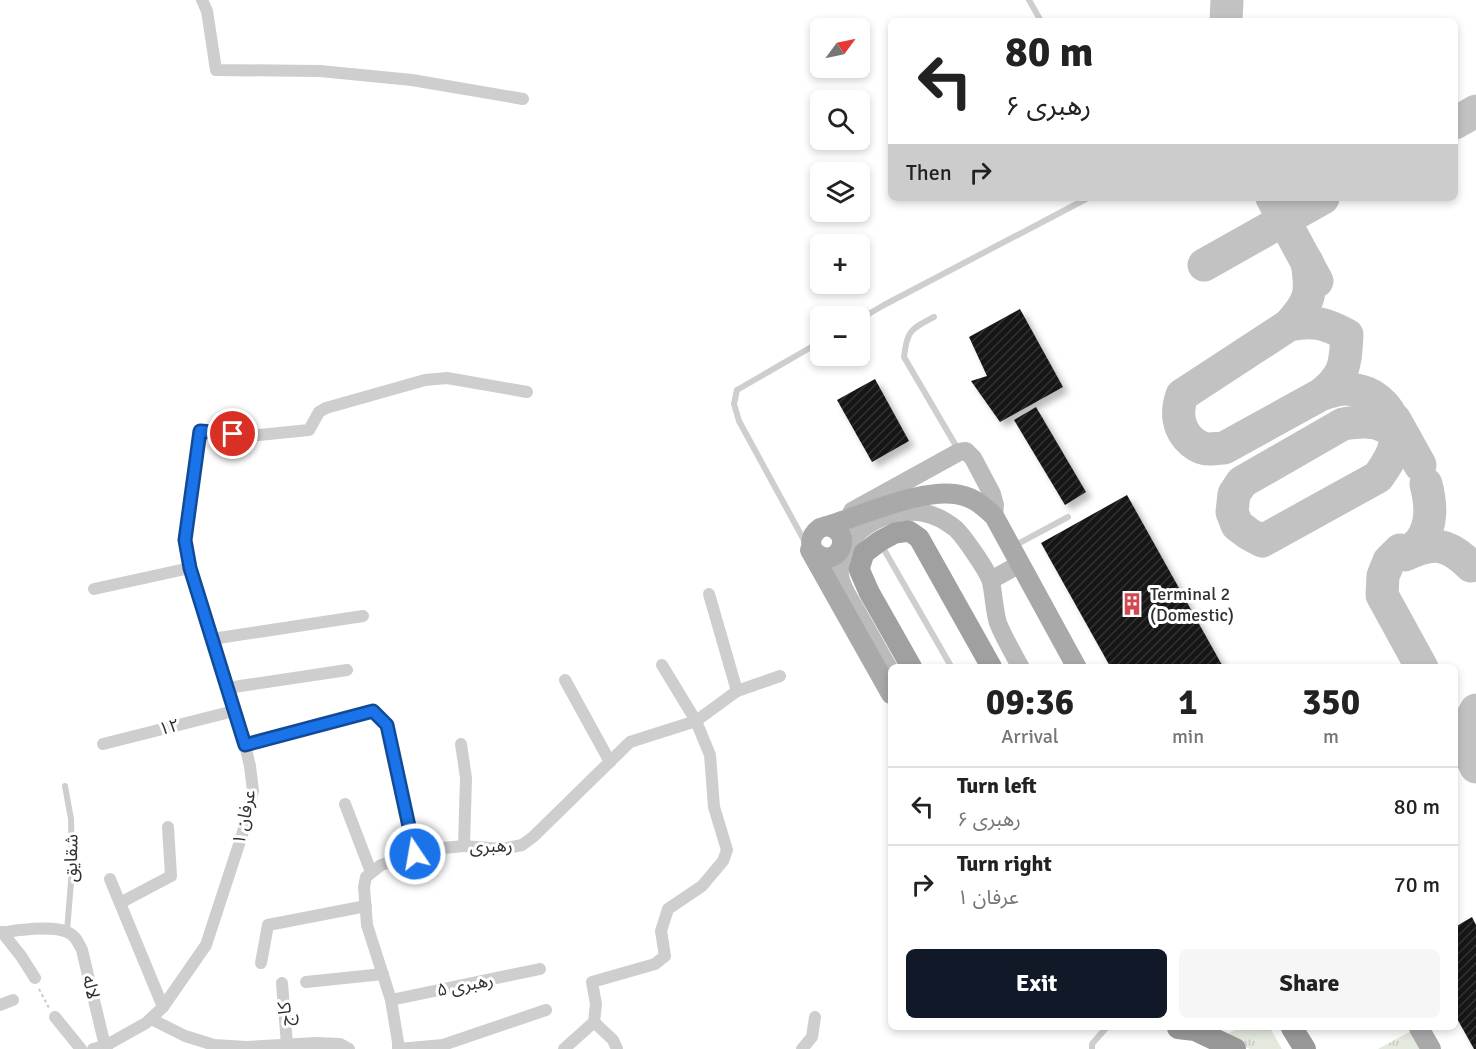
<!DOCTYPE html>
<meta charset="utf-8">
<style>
:root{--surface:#fff;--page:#f6f6f6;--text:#222;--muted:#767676;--line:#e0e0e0;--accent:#111827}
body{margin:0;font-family:Signika,"Noto Sans Arabic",sans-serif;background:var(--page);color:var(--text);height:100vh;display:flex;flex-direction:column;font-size:22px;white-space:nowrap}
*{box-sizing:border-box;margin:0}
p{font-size:20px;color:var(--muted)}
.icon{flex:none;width:33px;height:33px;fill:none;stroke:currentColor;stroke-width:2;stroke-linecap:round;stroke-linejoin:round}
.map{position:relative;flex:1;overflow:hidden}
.sheet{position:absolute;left:888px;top:664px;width:570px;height:366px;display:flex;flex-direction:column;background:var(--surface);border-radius:9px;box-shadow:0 3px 9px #0003}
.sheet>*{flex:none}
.top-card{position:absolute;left:888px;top:18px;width:570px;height:183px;border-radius:9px;box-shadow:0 3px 9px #0003;background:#fff;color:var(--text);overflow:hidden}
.needle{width:39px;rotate:57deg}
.fabs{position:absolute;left:810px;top:18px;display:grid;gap:12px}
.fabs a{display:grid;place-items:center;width:60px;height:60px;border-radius:9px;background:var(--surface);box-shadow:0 3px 9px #0003;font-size:30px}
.pin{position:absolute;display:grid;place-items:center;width:51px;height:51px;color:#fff;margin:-26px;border:3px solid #fff;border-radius:50%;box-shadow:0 2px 6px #0007}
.me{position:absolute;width:66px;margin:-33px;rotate:348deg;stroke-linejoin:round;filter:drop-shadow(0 0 4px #0008)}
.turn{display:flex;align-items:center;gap:21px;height:126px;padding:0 18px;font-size:27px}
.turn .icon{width:78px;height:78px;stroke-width:2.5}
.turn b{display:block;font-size:42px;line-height:51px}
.then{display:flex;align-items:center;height:57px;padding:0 18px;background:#0003;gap:12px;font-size:22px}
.eta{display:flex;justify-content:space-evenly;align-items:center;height:102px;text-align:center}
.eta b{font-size:36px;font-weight:700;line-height:42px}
.action{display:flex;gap:12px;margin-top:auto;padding:12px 18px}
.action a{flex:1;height:69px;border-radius:9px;background:var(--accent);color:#fff;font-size:24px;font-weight:700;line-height:69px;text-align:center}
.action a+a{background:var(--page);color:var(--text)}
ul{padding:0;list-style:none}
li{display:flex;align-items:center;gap:18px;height:78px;padding:0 18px;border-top:2px solid var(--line)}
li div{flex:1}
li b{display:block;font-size:22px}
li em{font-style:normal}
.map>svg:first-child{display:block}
.grass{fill:url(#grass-tufts)}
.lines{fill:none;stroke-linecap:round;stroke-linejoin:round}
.taxiway{stroke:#c2c2c2;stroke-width:33}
.building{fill:url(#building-hatch);filter:url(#shadow)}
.path{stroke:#c8c8c8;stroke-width:2;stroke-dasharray:3 3;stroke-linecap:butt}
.service{stroke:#cecece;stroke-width:6}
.minor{stroke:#cecece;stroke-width:12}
.secondary{stroke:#bbb;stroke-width:18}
.primary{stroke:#a9a9a9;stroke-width:20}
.trunk{stroke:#a0a0a0;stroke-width:21}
.motorway{stroke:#989898;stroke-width:22}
.route-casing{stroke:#114b97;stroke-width:15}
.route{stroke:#1a73e8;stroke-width:10}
.labels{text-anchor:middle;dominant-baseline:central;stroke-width:6;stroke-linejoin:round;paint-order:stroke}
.poi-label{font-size:18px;fill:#313131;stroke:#fff;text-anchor:start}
.street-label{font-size:18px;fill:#313131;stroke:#fff}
</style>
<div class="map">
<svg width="1476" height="1049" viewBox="0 0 1476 1049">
<defs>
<pattern id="grass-tufts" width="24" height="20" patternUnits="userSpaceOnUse" patternTransform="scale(1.5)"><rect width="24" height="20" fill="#e4e9de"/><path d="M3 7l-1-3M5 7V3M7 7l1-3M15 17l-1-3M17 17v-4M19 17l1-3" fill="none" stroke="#c4c8bf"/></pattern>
<pattern id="building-hatch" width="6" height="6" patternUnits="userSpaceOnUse" patternTransform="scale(1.5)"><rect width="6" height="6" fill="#181818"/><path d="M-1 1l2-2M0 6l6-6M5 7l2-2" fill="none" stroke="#313131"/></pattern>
<filter id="shadow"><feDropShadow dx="5.5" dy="5.5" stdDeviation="3" flood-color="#0004"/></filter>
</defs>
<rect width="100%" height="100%" fill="#fff"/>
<g class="grass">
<path d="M1239,1028H1270L1282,1049H1250L1219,1037L1236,1030Z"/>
<path d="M1411,1031L1420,1049H1378Z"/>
</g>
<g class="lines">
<g class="taxiway">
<path d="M1226,21L1227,0"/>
<path d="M1455,123L1476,111"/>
<path d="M1272,198L1317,281"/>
<path d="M1204,265L1323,198"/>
<path d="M1289,325C1314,320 1325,323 1347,335C1345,364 1346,374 1322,394L1224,448C1219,448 1214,449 1209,449C1204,449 1197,446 1192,442C1177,429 1176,412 1182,395L1289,325C1311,301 1312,293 1307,262"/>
<path d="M1322,394C1330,392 1337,389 1345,389C1376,389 1399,412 1395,444C1393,456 1385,467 1378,477L1262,541L1249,534L1237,525L1232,512L1234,494L1242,482L1343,424C1372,419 1382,422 1406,440"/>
<path d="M1395,420L1420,465"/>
<path d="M1426,484C1431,504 1433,524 1420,542C1416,546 1410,551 1405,555C1434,541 1448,543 1471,566"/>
<path d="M1400,550L1389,561L1383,576L1382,595L1422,668"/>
<path d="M1476,710C1462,732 1464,744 1476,767"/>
</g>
</g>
<g class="building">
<path d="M1020,309L1063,387L1000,422L971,381L987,376L969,337Z"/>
<path d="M875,379L909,441L872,462L837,400Z"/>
<path d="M1036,407L1086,492L1065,505L1014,420Z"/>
<path d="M1127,495L1222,665L1217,668H1111L1041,543Z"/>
<path d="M1472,917L1476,925V1049H1474L1455,1015V927Z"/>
</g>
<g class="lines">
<path class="path" d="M39,989L49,1008"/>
<g class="service">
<path d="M1029,0L1041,21"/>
<path d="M934,317C911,329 907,330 904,357L959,451"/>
<path d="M860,319L884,305L1088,198"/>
<path d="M805,542L739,421L734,404L737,390L820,342"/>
<path d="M882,546L952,668"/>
<path d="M1014,546L1068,517"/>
<path d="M65,786L71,819L72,870L67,931"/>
<path d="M1092,1049V1044L1106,1028"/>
</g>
<g class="minor">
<path d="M202,0L207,11L216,70L320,71L412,80L523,99"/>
<path d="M94,589L190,568"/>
<path d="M709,594L737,691"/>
<path d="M212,639L363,616"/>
<path d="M565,680L610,762"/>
<path d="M227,688L347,670"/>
<path d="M103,744L234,711"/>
<path d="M461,744L466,778L464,846"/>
<path d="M245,745L373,711L387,725L415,854"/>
<path d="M345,804L371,872"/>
<path d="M110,879L163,1007"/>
<path d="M120,903L171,876L168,827"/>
<path d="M2,932L21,956L35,978"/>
<path d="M0,933C16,930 53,925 67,932C75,935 78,942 82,950L105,1046L107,1049"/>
<path d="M261,963L268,925L366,906"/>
<path d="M306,982L383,974"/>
<path d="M282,983L287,1044"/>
<path d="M391,1000L540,969"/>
<path d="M0,1005L13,1000"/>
<path d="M55,1017L81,1049"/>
<path d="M151,1019L185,1036L214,1045L246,1047L316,1043L340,1044L349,1049"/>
<path d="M594,1022L596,1004L592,982L655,964L665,956L661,931L668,909L702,886L723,861L727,850L714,807L710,755L696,721L662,665"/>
<path d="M594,1022L613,1040L617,1049"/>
<path d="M93,1049L105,1046L146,1023L163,1007L206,945L243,832L253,791L250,766L245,745L190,568L185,540L200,431L250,436L309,430L319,412L326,408L425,380L447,378L527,392"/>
<path d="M398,1049V1042L391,1000L367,925L364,887L366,877L381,865L433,849L464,846L502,849L522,845L533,837L630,742L696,721L737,691L780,676"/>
<path d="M398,1049L443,1045L546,1010"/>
<path d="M564,1049L594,1022"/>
<path d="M802,1049L812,1037L815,1017"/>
</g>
<g class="secondary">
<path d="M852,511L959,452L966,451L973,458L992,494L995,505L994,516"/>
<path d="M991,580L1020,564"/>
<path d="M891,672C879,651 867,629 855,608C850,599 841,586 840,575C837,534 887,505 924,513C936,515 946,521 956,529C964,537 988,571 991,582C994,596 994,609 998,623C1004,638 1013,653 1021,668"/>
</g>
<g class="primary">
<path d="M826,526C832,527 838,529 841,536C843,540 842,546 840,550C827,570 796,546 820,528C858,518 927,484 964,496C976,499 985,508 994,516L1077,668"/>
<path d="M812,549L810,550L891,694"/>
<path d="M1419,1028L1431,1049"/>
</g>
<path class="trunk" d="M912,668L869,592L859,569L864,553L880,541L895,533L909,531L919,538L992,668"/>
<g class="motorway">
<path d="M1178,1028L1195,1030L1235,1049"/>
<path d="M1292,1028L1305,1049"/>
</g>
</g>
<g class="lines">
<g class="route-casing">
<path id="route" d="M233,434L200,431L185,540L190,568L245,745L373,711L387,725L415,854"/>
</g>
<use href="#route" class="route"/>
</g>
<defs>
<g id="building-bare" transform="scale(1.8)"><path d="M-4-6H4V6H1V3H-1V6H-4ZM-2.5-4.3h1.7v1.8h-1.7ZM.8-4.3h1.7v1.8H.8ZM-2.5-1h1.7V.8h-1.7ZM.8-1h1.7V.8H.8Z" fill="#d34850" stroke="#fff" stroke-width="2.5" paint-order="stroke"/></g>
</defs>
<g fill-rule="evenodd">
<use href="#building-bare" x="1132" y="604"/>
</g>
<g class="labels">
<g class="poi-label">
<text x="1150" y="594">Terminal 2<tspan x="1150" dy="21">(Domestic)</tspan></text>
</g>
<g class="street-label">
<text transform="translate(169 727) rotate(-14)">۱۲</text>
<text transform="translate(244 817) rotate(-78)">عرفان ۱</text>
<text transform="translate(491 846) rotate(-2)">رهبری</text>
<text transform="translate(71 858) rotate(-89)">شقایق</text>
<text transform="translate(465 985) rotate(-11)">رهبری ۵</text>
<text transform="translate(91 987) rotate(77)">لاله</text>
<text transform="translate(285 1014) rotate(-95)">کاج</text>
</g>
</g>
</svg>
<div class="fabs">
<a><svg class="needle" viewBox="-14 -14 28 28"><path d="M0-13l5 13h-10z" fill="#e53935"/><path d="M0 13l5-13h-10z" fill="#767676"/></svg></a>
<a><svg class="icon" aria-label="search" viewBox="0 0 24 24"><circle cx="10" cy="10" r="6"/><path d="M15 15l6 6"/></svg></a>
<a><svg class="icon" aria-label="layers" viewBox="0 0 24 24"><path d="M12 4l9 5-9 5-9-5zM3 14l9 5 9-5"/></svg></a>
<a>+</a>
<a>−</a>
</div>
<div class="pin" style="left:233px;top:434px;background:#d93025"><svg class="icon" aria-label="arrive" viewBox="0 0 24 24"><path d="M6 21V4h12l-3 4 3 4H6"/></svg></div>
<svg class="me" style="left:415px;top:854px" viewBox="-20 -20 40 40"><circle r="17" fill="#1a73e8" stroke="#fff" stroke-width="3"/><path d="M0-11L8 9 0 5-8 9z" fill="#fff"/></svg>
<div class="top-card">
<div class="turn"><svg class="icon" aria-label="left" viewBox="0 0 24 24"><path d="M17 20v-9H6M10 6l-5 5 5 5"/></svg><div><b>80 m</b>رهبری ۶</div></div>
<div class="then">Then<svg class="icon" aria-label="right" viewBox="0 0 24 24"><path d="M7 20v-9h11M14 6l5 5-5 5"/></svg></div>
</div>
<section class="sheet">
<div class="eta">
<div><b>09:36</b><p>Arrival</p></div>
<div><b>1</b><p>min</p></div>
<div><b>350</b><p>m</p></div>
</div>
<ul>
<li><svg class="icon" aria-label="left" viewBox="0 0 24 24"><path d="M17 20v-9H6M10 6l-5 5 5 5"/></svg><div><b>Turn left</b><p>رهبری ۶</p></div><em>80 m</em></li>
<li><svg class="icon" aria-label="right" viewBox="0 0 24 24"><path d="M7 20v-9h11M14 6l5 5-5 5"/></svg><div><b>Turn right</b><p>عرفان ۱</p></div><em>70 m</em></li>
</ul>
<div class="action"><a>Exit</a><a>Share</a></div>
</section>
</div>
